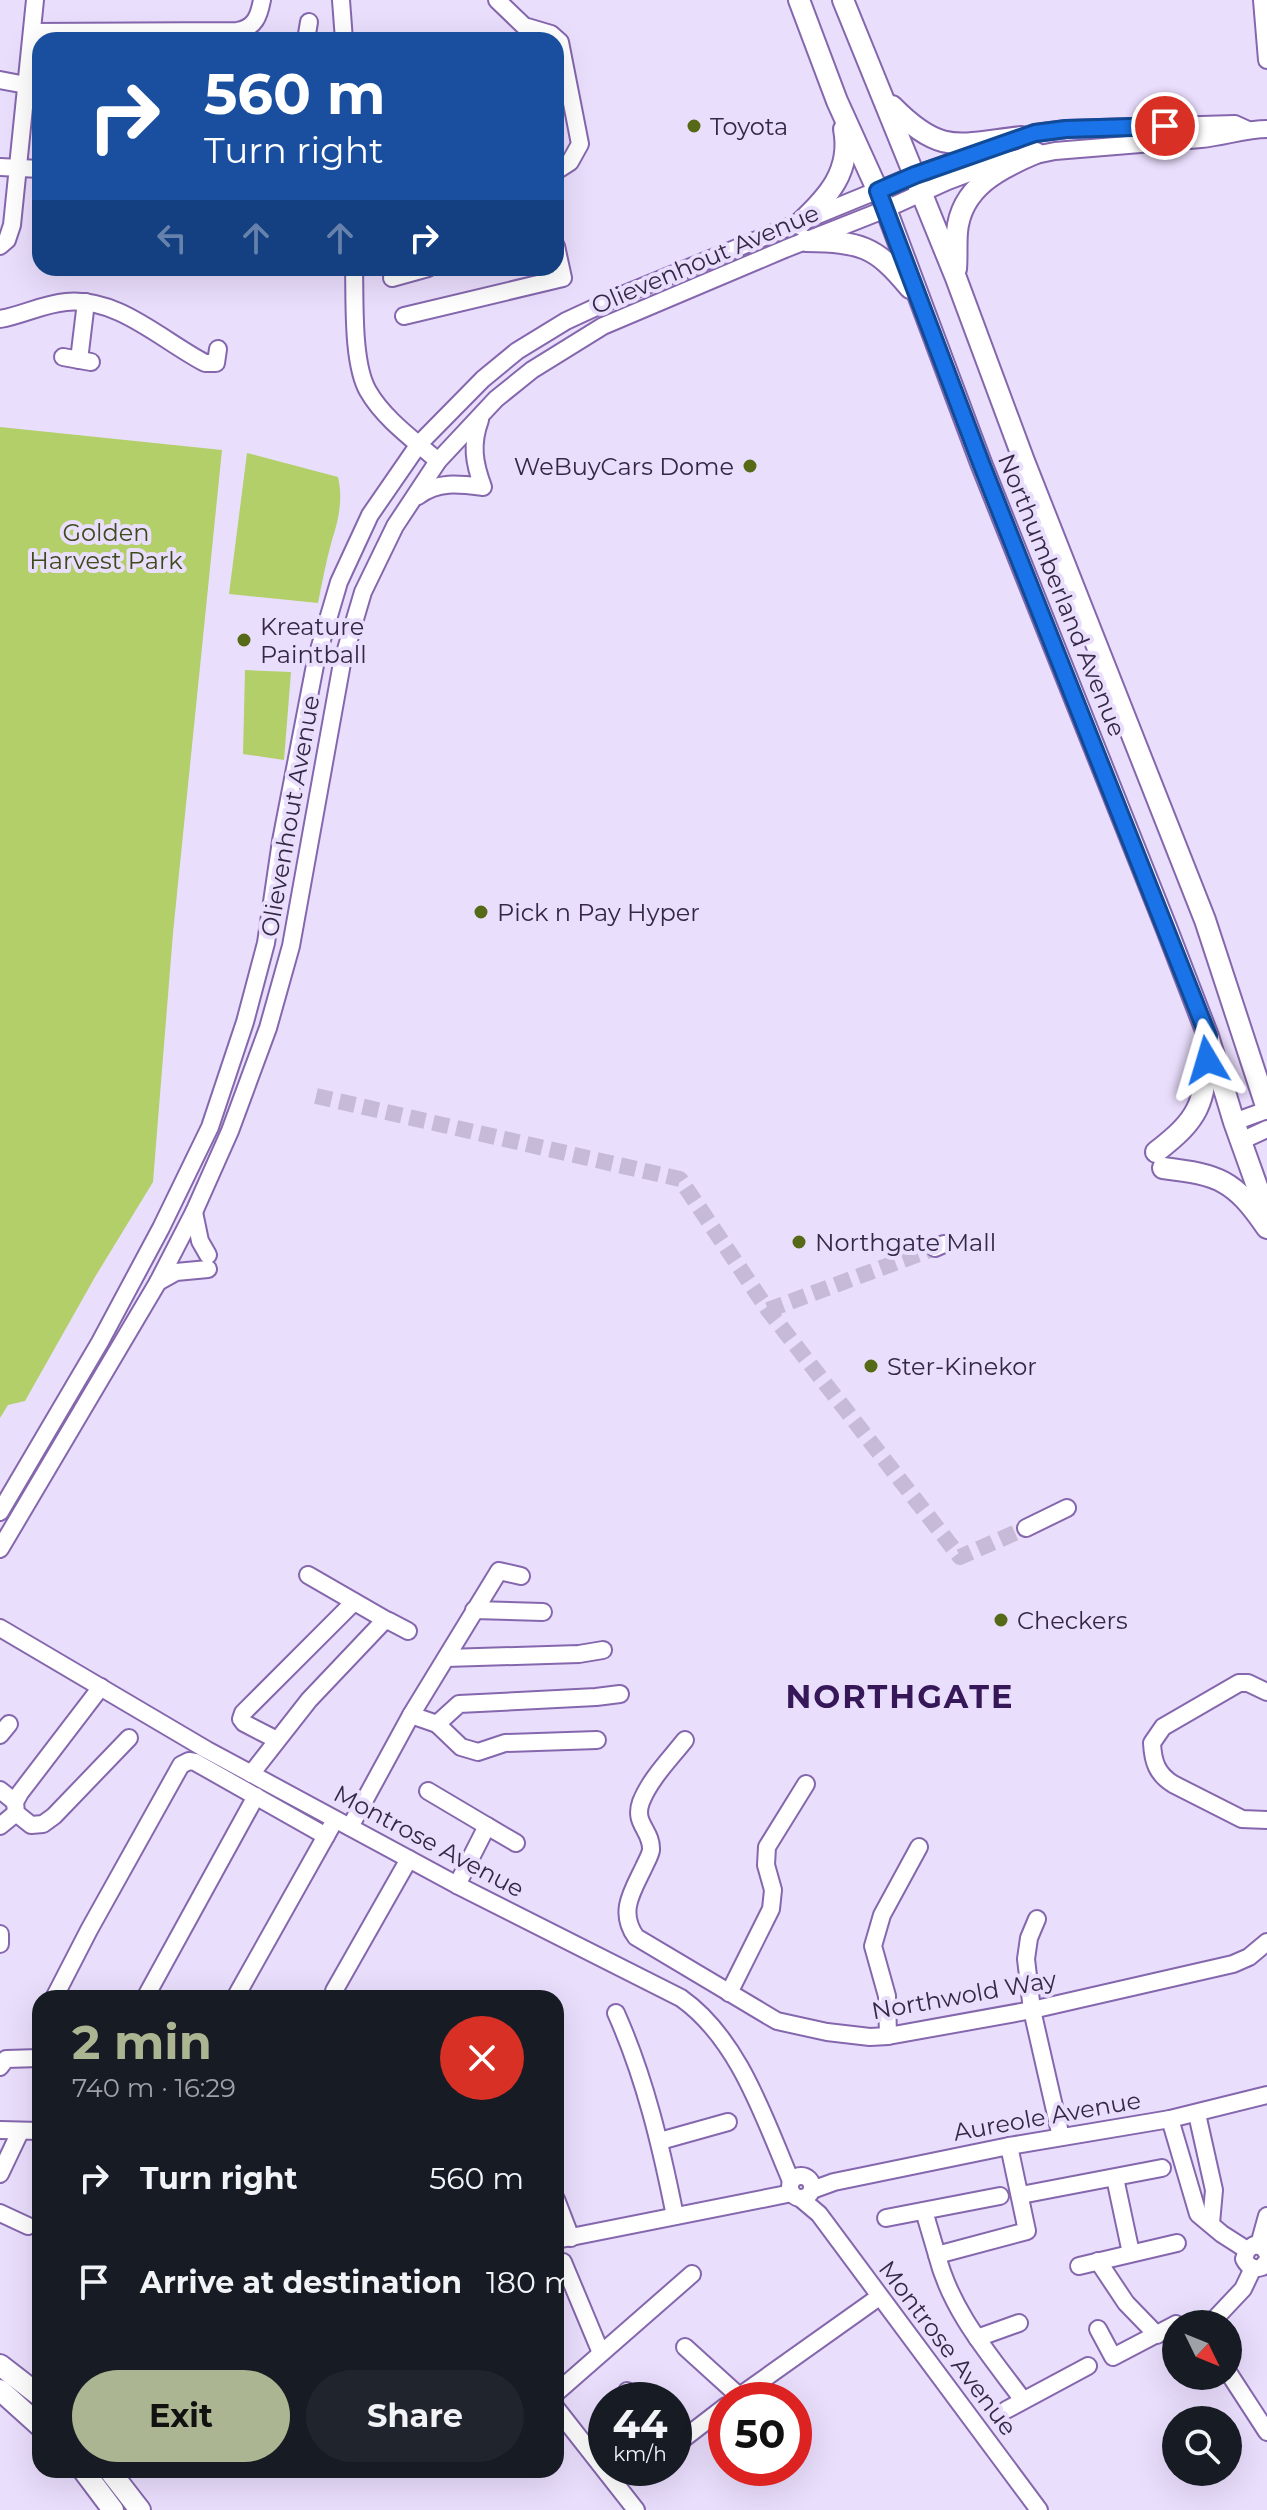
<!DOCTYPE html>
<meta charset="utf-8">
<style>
:root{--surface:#171b24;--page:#20242c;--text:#f1f3f6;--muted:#9ea1a6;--accent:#abb591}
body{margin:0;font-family:Montserrat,sans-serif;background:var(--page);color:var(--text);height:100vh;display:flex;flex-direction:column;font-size:30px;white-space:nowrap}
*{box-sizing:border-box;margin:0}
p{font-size:26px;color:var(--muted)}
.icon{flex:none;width:44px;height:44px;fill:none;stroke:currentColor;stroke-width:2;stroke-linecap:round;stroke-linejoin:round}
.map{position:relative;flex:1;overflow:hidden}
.drawer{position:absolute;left:32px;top:1990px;width:532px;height:488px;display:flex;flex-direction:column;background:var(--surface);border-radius:24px;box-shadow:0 8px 32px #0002}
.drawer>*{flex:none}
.banner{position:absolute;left:32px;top:32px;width:532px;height:244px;border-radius:24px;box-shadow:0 8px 32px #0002;background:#1a4fa0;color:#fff;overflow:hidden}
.needle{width:52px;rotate:133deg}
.fabs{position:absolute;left:1162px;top:2310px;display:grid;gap:16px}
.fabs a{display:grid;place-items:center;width:80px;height:80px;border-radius:50%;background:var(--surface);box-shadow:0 8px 32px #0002;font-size:40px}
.speed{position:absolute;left:588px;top:2382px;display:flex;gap:16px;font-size:40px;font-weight:700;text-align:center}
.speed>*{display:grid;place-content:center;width:104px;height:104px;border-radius:50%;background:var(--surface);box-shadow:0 8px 32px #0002;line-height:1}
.speed small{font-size:20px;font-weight:400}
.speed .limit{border:12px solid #d22;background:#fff;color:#111}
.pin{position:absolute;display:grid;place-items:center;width:68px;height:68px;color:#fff;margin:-34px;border:4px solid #fff;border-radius:50%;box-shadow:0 2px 8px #0007}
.me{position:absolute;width:88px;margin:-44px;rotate:353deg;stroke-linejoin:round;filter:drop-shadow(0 0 6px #0008)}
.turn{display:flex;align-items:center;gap:28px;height:168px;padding:0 40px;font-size:36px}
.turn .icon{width:104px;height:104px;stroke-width:2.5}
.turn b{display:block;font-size:56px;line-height:68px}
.lanes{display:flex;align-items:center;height:76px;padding:0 40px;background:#0003;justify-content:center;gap:40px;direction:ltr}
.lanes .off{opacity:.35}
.round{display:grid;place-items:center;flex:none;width:84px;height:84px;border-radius:42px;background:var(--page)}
.headline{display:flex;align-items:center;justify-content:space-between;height:136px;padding:0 40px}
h1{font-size:48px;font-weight:700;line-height:60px;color:var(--accent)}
.button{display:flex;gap:16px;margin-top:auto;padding:16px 40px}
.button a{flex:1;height:92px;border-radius:48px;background:var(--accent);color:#111;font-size:32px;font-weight:700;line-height:92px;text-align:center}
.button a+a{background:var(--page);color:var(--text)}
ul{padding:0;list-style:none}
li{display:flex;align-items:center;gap:24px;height:104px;padding:0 40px}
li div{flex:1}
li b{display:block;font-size:30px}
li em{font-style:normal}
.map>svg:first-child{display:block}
.green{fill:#b2cf6a}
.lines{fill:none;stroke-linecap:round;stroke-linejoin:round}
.minor-tunnel{stroke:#c6bad8;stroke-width:16;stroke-dasharray:16 8;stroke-linecap:butt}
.minor-casing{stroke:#8567ad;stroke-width:20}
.major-casing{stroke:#8567ad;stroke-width:24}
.minor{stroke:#fff;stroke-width:16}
.major{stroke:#fff;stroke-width:20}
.route-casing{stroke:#114b97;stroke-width:20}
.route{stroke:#1a73e8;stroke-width:14}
.poi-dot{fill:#556916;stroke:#eadefd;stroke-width:3}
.labels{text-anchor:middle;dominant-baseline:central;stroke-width:8;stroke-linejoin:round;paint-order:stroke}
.poi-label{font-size:24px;fill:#352846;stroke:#eadefd;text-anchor:start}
.street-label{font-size:24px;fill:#352846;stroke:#eadefd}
.park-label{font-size:24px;fill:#3d4a1a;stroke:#eadefd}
.district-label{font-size:32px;font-weight:bold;letter-spacing:2px;fill:#361757;stroke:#eadefd}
</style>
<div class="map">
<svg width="1267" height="2510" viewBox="0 0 1267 2510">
<rect width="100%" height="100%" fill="#eadefd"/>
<g class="green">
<path d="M0,427L222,450L173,933L153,1182L95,1277L25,1401L8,1405L0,1418Z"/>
<path d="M247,453L338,477C343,499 339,519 332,540C326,561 322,583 318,603L229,594Z"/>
<path d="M245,670L291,672L284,760L243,754Z"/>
</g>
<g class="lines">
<g class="minor-tunnel">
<path d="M316,1096L680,1179L768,1310L960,1557L1026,1528"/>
<path d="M768,1310L935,1248"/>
</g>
<g class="minor-casing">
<g id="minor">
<path d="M341,0L344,40"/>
<path d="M497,0L524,26L551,34L560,42L580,144L570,162L556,171"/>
<path d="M1262,0L1267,60"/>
<path d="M32,32L237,31C255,28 259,16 262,0"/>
<path d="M306,40L309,22"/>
<path d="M0,80L26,85"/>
<path d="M0,167L40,169"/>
<path d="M0,246L7,240L12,225L35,0"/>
<path d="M354,268C355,301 352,363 368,391C384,419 414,440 438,461"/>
<path d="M392,278L428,268"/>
<path d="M404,316L563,278L556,246"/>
<path d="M0,319C23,315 43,304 66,302C118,297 161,340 205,363H216L218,349"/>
<path d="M63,357L91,362"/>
<path d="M79,360L86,302"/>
<path d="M418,496C438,481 459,484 483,487C474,463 471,444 480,420"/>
<path d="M1234,1122L1267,1110"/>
<path d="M1241,1141L1267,1129"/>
<path d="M194,1212L200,1241L208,1255"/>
<path d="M935,1248L944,1244"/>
<path d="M158,1282L176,1272L208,1269"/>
<path d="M0,1512L100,1342L161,1228L210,1127L245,1022L266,943L281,841L316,660L339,582L370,515L419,444L483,379L517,351L566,321L620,296L915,175L1035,133L1066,129L1235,124L1246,129"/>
<path d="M1026,1528L1067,1508"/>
<path d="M0,1549L158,1282L194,1212L230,1131L268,1028L291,946L342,663L363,592L395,526L438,461L496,399L532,370L603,326L785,249L886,209L948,181L996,163L1055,151L1201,139C1224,137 1245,129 1267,129"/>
<path d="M308,1575L386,1620"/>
<path d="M474,1610L543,1612"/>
<path d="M0,1628L207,1750L457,1885L681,1998C739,2039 764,2118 791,2181"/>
<path d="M446,1658L579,1654L603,1650"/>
<path d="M101,1687L20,1793L15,1802L16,1813L31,1825L43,1824L54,1816L129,1738"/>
<path d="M1267,1692L1248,1683H1239L1163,1727L1152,1743C1153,1762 1157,1774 1173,1784L1242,1819L1267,1820"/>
<path d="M411,1715L437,1724L459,1704L596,1697L620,1694"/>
<path d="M437,1724L461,1747L478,1752L505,1743L597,1740"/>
<path d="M0,1735L9,1724"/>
<path d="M277,1740L244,1723L241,1719L243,1713L354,1602"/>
<path d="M685,1740C670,1759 650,1779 641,1802C633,1824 652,1830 651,1850C650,1856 646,1862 644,1867C632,1892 618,1912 636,1937L777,2021L827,2032L870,2037L888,2036L1032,2010L1233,1964L1249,1957L1267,1942"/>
<path d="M251,1774L309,1700L383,1622L389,1621L408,1631"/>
<path d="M0,1790L15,1802"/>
<path d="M428,1791L487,1826"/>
<path d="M0,1826L16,1813"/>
<path d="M350,1827L411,1715L499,1571L521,1576"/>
<path d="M457,1885L487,1826L516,1843"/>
<path d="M1037,1919L1029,1938L1026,1959L1032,2010L1061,2137"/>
<path d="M0,1934V1944"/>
<path d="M334,1991L409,1859"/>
<path d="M729,1993L771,1909L773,1890L766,1865L767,1847L806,1784"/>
<path d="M54,1998L89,1930L181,1765L189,1761L195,1762L326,1836"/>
<path d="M145,1998L256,1796"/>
<path d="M235,1998L331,1827"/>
<path d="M616,2013C645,2078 661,2146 675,2216"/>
<path d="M888,2036L887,1996L873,1946L882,1915L919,1847"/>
<path d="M0,2067L6,2059L40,2058"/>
<path d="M1197,2114L1214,2190L1211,2223"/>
<path d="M1170,2119L1198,2214L1222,2234L1247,2250"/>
<path d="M0,2130L40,2131"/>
<path d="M660,2141L728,2122"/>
<path d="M0,2174L20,2132"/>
<circle cx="801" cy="2187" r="11"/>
<path d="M1115,2178L1131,2253"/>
<path d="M812,2190L834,2182L1009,2146L1170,2119L1267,2095"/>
<path d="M1021,2195L1162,2168"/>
<path d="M800,2198L819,2214L1039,2510"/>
<path d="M556,2199L571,2238"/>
<path d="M924,2211L937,2255L1027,2231L1009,2146"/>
<path d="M0,2213L28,2226"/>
<path d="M886,2218L1000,2196"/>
<path d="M556,2240L792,2193"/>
<path d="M1259,2245L1267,2216"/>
<path d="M1267,2253L1263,2247L1254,2245L1247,2250L1244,2259C1248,2267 1254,2270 1262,2267L1267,2261"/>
<path d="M937,2255C951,2311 989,2354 1023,2400"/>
<path d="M1098,2261L1126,2303L1157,2335"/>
<path d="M563,2262L601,2353"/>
<path d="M1079,2266L1177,2243"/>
<path d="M1210,2324L1243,2289L1253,2268"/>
<path d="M1098,2329L1113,2357L1176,2324"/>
<path d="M977,2338L1019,2323"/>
<path d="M685,2347L739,2396"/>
<path d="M1228,2372L1267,2432"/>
<path d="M627,2391L636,2400"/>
<path d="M556,2393L692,2274"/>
<path d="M734,2400L879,2297"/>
<path d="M556,2408L636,2510"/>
<path d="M1006,2410L1088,2366"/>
<path d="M674,2446L726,2406"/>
<path d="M644,2471L647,2468"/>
</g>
</g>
<g class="major-casing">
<g id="major">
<path d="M799,0L837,101L886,209L981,463L1166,927L1208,1036L1234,1122L1267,1214"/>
<path d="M843,0L956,278L1024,461L1205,920L1267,1109"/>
<path d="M892,106C941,156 958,144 1022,137"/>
<path d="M799,224C828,197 852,171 844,129"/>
<path d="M806,241C860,242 875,245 910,288"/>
<path d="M956,269C957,257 956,244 957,232C961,187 1000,168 1036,153"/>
<path d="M1156,1152C1199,1119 1205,1104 1207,1051"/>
<path d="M1163,1168C1220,1175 1234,1180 1267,1228"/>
<path d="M0,2365L40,2396"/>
<path d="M0,2390L40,2426"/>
<path d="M83,2470L113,2510"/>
<path d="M109,2470L140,2510"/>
</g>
</g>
<use href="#minor" class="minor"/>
<use href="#major" class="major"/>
</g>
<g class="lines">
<g class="route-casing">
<path id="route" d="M1165,126L1066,129L1035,133L915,175L878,191L981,463L1208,1036L1207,1060"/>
</g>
<use href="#route" class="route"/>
</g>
<g class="poi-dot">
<circle cx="694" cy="126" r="8"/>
<circle cx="750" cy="466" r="8"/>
<circle cx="244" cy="640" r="8"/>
<circle cx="481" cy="912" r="8"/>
<circle cx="799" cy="1242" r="8"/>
<circle cx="871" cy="1366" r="8"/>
<circle cx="1001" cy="1620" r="8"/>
</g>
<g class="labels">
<g class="poi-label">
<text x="710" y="126">Toyota</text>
<text x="734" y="466" text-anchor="end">WeBuyCars Dome</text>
<text x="260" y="626">Kreature<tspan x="260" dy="28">Paintball</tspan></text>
<text x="497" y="912">Pick n Pay Hyper</text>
<text x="815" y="1242">Northgate Mall</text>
<text x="887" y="1366">Ster-Kinekor</text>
<text x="1017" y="1620">Checkers</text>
</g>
<g class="street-label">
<text transform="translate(705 259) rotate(-23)">Olievenhout Avenue</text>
<text transform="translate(1062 595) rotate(68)">Northumberland Avenue</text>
<text transform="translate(290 816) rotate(-80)">Olievenhout Avenue</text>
<text transform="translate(429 1841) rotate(28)">Montrose Avenue</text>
<text transform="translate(964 1995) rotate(-10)">Northwold Way</text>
<text transform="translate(1047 2116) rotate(-10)">Aureole Avenue</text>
<text transform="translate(948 2348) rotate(53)">Montrose Avenue</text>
</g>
<g class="park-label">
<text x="106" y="532">Golden<tspan x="106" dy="28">Harvest Park</tspan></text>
</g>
<g class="district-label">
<text x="900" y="1696">NORTHGATE</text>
</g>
</g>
</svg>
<div class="fabs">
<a><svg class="needle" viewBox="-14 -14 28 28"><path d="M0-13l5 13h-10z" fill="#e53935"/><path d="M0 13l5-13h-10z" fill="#9ea1a6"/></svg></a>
<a><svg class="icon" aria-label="search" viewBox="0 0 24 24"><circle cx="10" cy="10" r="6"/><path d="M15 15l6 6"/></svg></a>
</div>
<div class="speed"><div>44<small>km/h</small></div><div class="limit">50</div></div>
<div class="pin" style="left:1165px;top:126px;background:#d93025"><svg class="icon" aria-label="arrive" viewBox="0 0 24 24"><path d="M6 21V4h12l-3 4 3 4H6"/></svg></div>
<svg class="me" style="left:1207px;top:1060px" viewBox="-20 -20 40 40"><path d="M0-17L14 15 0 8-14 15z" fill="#1a73e8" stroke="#fff" stroke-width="4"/></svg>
<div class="banner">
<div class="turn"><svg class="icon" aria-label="right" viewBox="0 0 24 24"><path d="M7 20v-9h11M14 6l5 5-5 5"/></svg><div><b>560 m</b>Turn right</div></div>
<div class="lanes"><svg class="icon off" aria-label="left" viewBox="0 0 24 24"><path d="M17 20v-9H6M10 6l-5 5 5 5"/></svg><svg class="icon off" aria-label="ahead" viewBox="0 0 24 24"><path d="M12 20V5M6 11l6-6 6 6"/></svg><svg class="icon off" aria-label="ahead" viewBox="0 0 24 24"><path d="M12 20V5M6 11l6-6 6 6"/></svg><svg class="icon" aria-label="right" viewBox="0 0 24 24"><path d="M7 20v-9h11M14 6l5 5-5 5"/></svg></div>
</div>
<section class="drawer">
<div class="headline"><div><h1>2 min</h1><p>740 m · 16:29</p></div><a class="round" style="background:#d93025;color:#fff"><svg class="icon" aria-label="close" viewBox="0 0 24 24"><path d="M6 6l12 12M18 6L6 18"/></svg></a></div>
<ul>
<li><svg class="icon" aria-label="right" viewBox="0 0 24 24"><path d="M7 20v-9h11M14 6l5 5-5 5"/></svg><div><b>Turn right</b></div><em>560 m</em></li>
<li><svg class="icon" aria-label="arrive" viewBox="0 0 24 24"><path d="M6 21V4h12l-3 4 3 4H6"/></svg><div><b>Arrive at destination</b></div><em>180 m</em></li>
</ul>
<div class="button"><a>Exit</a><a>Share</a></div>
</section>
</div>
